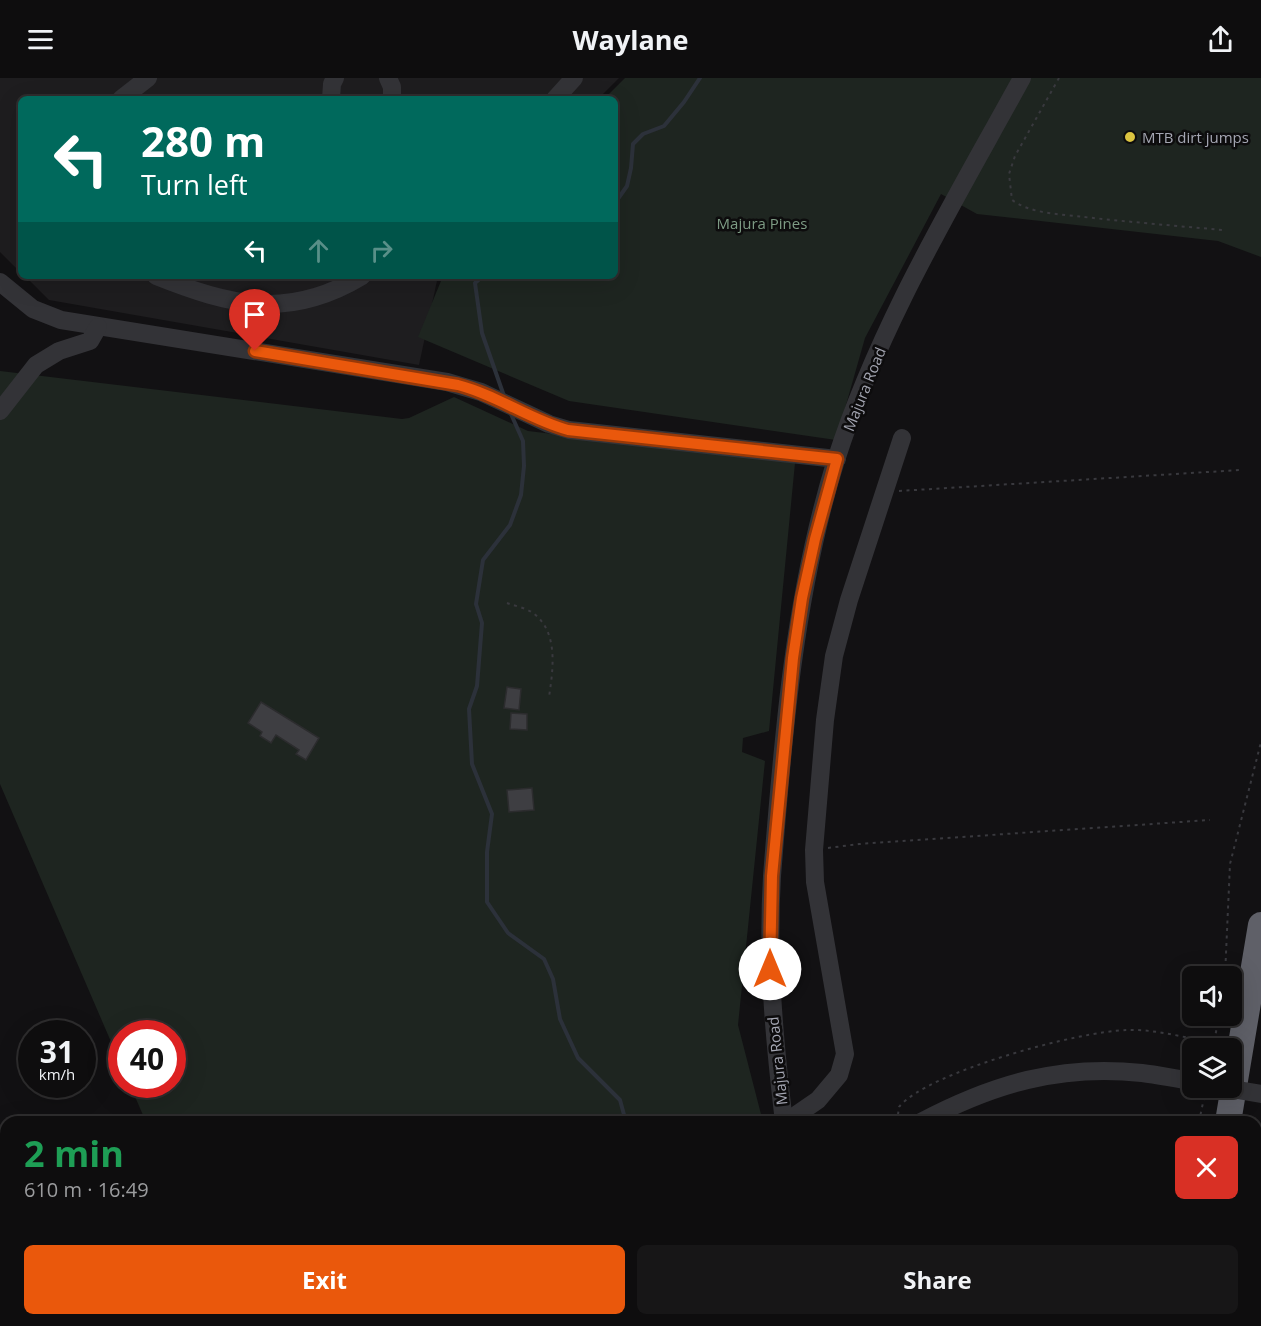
<!DOCTYPE html>
<meta charset="utf-8">
<style>
:root{--surface:#0e0d0e;--page:#171617;--text:#f1f3f6;--muted:#9b9c9e;--line:#2e2d2e;--accent:#ea580c}
body{margin:0;font-family:"Open Sans",sans-serif;background:var(--page);color:var(--text);height:100vh;display:flex;flex-direction:column;font-size:22px;white-space:nowrap}
*{box-sizing:border-box;margin:0}
p{font-size:20px;color:var(--muted)}
.icon{flex:none;width:33px;height:33px;fill:none;stroke:currentColor;stroke-width:2;stroke-linecap:round;stroke-linejoin:round}
.map{position:relative;flex:1;overflow:hidden}
.details{position:absolute;left:0px;top:1038px;width:1262px;height:210px;display:flex;flex-direction:column;background:var(--surface);border-radius:18px 18px 0 0;box-shadow:0 6px 24px #0002,0 0 0 2px var(--line)}
.details>*{flex:none}
.guide{position:absolute;left:18px;top:18px;width:600px;height:183px;border-radius:9px;box-shadow:0 6px 24px #0002,0 0 0 2px var(--line);background:#00695c;color:#fff;overflow:hidden}
.buttons{position:absolute;left:1182px;top:888px;display:grid;gap:12px}
.buttons a{display:grid;place-items:center;width:60px;height:60px;border-radius:9px;background:var(--surface);box-shadow:0 6px 24px #0002,0 0 0 2px var(--line);font-size:30px}
.speed{position:absolute;left:18px;top:942px;display:flex;gap:12px;font-size:30px;font-weight:700;text-align:center}
.speed>*{display:grid;place-content:center;width:78px;height:78px;border-radius:50%;background:var(--surface);box-shadow:0 6px 24px #0002,0 0 0 2px var(--line);line-height:1}
.speed small{font-size:15px;font-weight:400}
.speed .limit{border:9px solid #d22;background:#fff;color:#111}
.pin{position:absolute;display:grid;place-items:center;width:51px;height:51px;color:#fff;margin:-62px -26px;border-radius:50% 50% 50% 0;rotate:-45deg;box-shadow:0 0 6px #0007}
.pin .icon{rotate:45deg}
.me{position:absolute;width:66px;margin:-33px;rotate:0deg;stroke-linejoin:round;filter:drop-shadow(0 0 4px #0008)}
.turn{display:flex;align-items:center;gap:21px;height:126px;padding:0 24px;font-size:27px}
.turn .icon{width:78px;height:78px;stroke-width:2.5}
.turn b{display:block;font-size:42px;line-height:51px}
.lanes{display:flex;align-items:center;height:57px;padding:0 24px;background:#0003;justify-content:center;gap:30px;direction:ltr}
.lanes .off{opacity:.35}
.round{display:grid;place-items:center;flex:none;width:63px;height:63px;border-radius:9px;background:var(--page)}
.headline{display:flex;align-items:center;justify-content:space-between;height:102px;padding:0 24px}
h1{font-size:36px;font-weight:700;line-height:45px;color:#1e9e55}
.action{display:flex;gap:12px;margin-top:auto;padding:12px 24px}
.action a{flex:1;height:69px;border-radius:9px;background:var(--accent);color:#fff;font-size:24px;font-weight:700;line-height:69px;text-align:center}
.action a+a{background:var(--page);color:var(--text)}
header{display:flex;justify-content:space-between;align-items:center;height:78px;padding:0 24px;background:var(--surface);font-size:27px;font-weight:700}
.map>svg:first-child{display:block}
.built{fill:#1e1d1f}
.green{fill:#1e2520}
.lines{fill:none;stroke-linecap:round;stroke-linejoin:round}
.stream{stroke:#2c313a;stroke-width:4}
.building{fill:#3e3e42;stroke:#2c2c2e;stroke-width:1.5}
.path{stroke:#39393e;stroke-width:2;stroke-dasharray:3 4.5;stroke-linecap:butt}
.minor{stroke:#333337;stroke-width:18}
.highway{stroke:#5f6068;stroke-width:26}
.minor-bridge{stroke:#333337;stroke-width:18}
.route-casing{stroke:#983908;stroke-width:15}
.route{stroke:#ea580c;stroke-width:10}
.poi-dot{fill:#dbc440;stroke:#0d0c0d;stroke-width:2}
.labels{text-anchor:middle;dominant-baseline:central;stroke-width:5;stroke-linejoin:round;paint-order:stroke}
.poi-label{font-size:15px;fill:#a4a6b2;stroke:#0d0c0d;text-anchor:start}
.park-label{font-size:15px;fill:#7d9b84;stroke:#0d0c0d}
.street-label{font-size:15px;fill:#a4a6b2;stroke:#0d0c0d}
</style>
<header><svg class="icon" aria-label="menu" viewBox="0 0 24 24"><path d="M4 6h16M4 12h16M4 18h16"/></svg>Waylane<svg class="icon" aria-label="share" viewBox="0 0 24 24"><path d="M12 15V3M7 8l5-5 5 5M5 13v7h14v-7"/></svg></header>
<div class="map">
<svg width="1261" height="1248" viewBox="0 0 1261 1248">
<rect width="100%" height="100%" fill="#121113"/>
<g class="built">
<path d="M0,0H619L598,21H21V195L0,174Z"/>
<path d="M25,198H438L419,287L49,222Z"/>
</g>
<g class="green">
<path d="M625,0H1261V179L1218,163L977,136L941,116L865,260L836,362L569,323L418,259L443,198H615V21H604Z"/>
<path d="M0,293L402,341L409,340L454,319L528,353L795,385L769,653L743,660L742,674L765,683L738,947L763,1044H146L130,1007L172,1006V956H122L121,987L0,706Z"/>
<path d="M220,1242H816L817,1248H222Z"/>
<path d="M868,1242H1145L1144,1248H870Z"/>
</g>
<g class="lines">
<g class="stream">
<path d="M615,125L627,108L631,90L633,66L643,56L664,48L684,24L700,0"/>
<path d="M483,198L475,205L482,255L504,318"/>
<path d="M511,336L523,363L524,388L521,417L510,447L483,482L476,526L482,545L477,608L469,631L472,686L492,736L487,774V824L508,855L544,881L553,901L560,941L578,980L620,1022L626,1044"/>
<path d="M768,1242L781,1248"/>
</g>
</g>
<g class="building">
<path d="M507,609L521,611L519,632L504,630Z"/>
<path d="M261,624L319,660L306,682L296,676L299,672L276,657L271,665L260,658L262,654L248,645Z"/>
<path d="M511,635L527,636V652L510,651Z"/>
<path d="M532,710L534,732L509,734L507,712Z"/>
</g>
<g class="lines">
<g class="path">
<path d="M1059,0L1015,78L1009,96L1012,122C1031,136 1061,136 1084,139C1130,144 1177,148 1223,152"/>
<path d="M899,413L1240,392"/>
<path d="M507,525C515,528 526,530 533,535C559,554 553,592 549,619"/>
<path d="M828,770L859,766L1210,742"/>
<path d="M1225,898L1230,786L1261,664"/>
<path d="M1213,970L1219,938"/>
<path d="M897,1044L899,1029C927,994 1080,953 1127,952C1156,951 1186,960 1214,965"/>
<path d="M1199,1044L1206,1010"/>
<path d="M1157,1248L1158,1242"/>
</g>
<g class="minor">
<path d="M388,0L392,9V21"/>
<path d="M121,21L148,0"/>
<path d="M331,21L332,6L335,0"/>
<path d="M555,21L574,0"/>
<path d="M156,198C231,228 289,242 362,198"/>
<path d="M0,204L33,231L61,242L447,304L481,314L549,346L569,352L837,381"/>
<path d="M0,333L36,287L59,273L90,263L98,249"/>
<path d="M784,1044C774,959 767,883 772,798C783,658 794,517 836,382C879,247 954,124 1022,0"/>
<path d="M786,1044L818,1022L839,997L845,976L815,804L814,772L825,642L834,578L849,522L902,360"/>
<path d="M921,1044C993,1006 1060,986 1142,995C1159,997 1176,1001 1192,1003"/>
<path d="M0,1105L6,1107"/>
<path d="M838,1242L840,1248"/>
<path d="M31,1248L32,1242"/>
</g>
<g class="highway">
<path d="M1228,1044L1261,847"/>
<path d="M1256,1203L1261,1160"/>
<path d="M1200,1248L1201,1242"/>
<path d="M1250,1248L1251,1242"/>
</g>
<path class="minor-bridge" d="M1226,1010L1261,1016"/>
</g>
<g class="lines">
<g class="route-casing">
<path id="route" d="M255,273L458,307C497,317 530,342 568,352L837,381L815,461L802,520L793,580L772,798L770,891"/>
</g>
<use href="#route" class="route"/>
</g>
<circle class="poi-dot" cx="1130" cy="59" r="6"/>
<g class="labels">
<g class="poi-label">
<text x="1142" y="59">MTB dirt jumps</text>
</g>
<g class="park-label">
<text x="762" y="145">Majura Pines</text>
</g>
<g class="street-label">
<text transform="translate(864 311) rotate(-68)">Majura Road</text>
<text transform="translate(777 983) rotate(-96)">Majura Road</text>
</g>
</g>
</svg>
<div class="buttons">
<a><svg class="icon" aria-label="sound" viewBox="0 0 24 24"><path d="M4 9h4l5-4v14l-5-4H4zM17 9q2 3 0 6"/></svg></a>
<a><svg class="icon" aria-label="layers" viewBox="0 0 24 24"><path d="M12 4l9 5-9 5-9-5zM3 14l9 5 9-5"/></svg></a>
</div>
<div class="speed"><div>31<small>km/h</small></div><div class="limit">40</div></div>
<div class="pin" style="left:255px;top:273px;background:#d93025"><svg class="icon" aria-label="arrive" viewBox="0 0 24 24"><path d="M6 21V4h12l-3 4 3 4H6"/></svg></div>
<svg class="me" style="left:770px;top:891px" viewBox="-20 -20 40 40"><circle r="19" fill="#fff"/><path d="M0-13L10 11 0 6-10 11z" fill="#ea580c"/></svg>
<div class="guide">
<div class="turn"><svg class="icon" aria-label="left" viewBox="0 0 24 24"><path d="M17 20v-9H6M10 6l-5 5 5 5"/></svg><div><b>280 m</b>Turn left</div></div>
<div class="lanes"><svg class="icon" aria-label="left" viewBox="0 0 24 24"><path d="M17 20v-9H6M10 6l-5 5 5 5"/></svg><svg class="icon off" aria-label="ahead" viewBox="0 0 24 24"><path d="M12 20V5M6 11l6-6 6 6"/></svg><svg class="icon off" aria-label="right" viewBox="0 0 24 24"><path d="M7 20v-9h11M14 6l5 5-5 5"/></svg></div>
</div>
<section class="details">
<div class="headline"><div><h1>2 min</h1><p>610 m · 16:49</p></div><a class="round" style="background:#d93025;color:#fff"><svg class="icon" aria-label="close" viewBox="0 0 24 24"><path d="M6 6l12 12M18 6L6 18"/></svg></a></div>
<div class="action"><a>Exit</a><a>Share</a></div>
</section>
</div>
